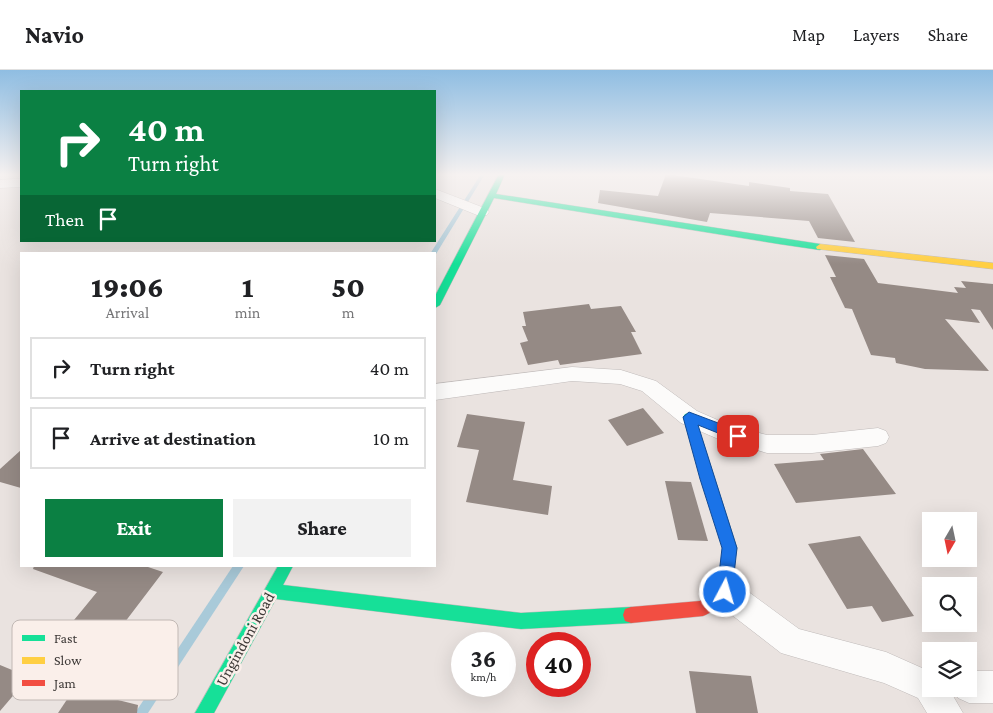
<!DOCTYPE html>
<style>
:root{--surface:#fff;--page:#f2f2f2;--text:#202124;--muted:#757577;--line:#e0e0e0;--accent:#0b8043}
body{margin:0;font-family:"Crimson Pro",serif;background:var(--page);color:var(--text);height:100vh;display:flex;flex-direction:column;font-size:19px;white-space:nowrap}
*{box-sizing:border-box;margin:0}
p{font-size:16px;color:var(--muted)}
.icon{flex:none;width:28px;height:28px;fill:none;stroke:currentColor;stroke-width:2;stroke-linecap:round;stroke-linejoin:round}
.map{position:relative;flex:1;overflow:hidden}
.drawer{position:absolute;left:20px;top:182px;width:416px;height:315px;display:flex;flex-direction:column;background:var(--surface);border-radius:0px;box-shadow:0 5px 20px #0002}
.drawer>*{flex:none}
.hud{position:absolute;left:20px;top:20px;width:416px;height:152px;border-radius:0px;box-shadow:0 5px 20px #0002;background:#0b8043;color:#fff;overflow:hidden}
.needle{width:32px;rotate:189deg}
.fabs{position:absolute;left:922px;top:442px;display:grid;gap:10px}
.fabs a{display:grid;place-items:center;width:55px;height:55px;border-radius:0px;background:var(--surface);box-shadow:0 5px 20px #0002;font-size:25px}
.speed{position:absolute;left:451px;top:562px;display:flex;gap:10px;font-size:25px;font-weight:700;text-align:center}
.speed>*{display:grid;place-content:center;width:65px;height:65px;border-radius:50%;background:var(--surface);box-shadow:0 5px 20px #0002;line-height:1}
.speed small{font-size:12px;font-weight:400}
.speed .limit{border:8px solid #d22;background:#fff;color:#111}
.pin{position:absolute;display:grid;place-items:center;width:42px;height:42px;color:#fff;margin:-21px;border-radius:10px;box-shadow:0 2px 8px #0006}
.me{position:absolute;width:55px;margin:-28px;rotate:6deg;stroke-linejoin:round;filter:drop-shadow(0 0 4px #0008)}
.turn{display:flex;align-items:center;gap:18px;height:105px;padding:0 25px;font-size:22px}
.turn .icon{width:65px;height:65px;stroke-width:2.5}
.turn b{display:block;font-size:35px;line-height:42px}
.then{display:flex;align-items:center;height:48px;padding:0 25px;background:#0003;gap:10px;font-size:19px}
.eta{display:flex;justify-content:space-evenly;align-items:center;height:85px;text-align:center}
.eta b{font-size:30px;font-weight:800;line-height:35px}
.cta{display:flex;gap:10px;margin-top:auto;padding:10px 25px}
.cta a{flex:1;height:58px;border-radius:0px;background:var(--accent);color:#fff;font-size:20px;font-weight:800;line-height:58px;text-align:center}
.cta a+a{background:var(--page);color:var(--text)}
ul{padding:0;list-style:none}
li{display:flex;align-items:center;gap:15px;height:62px;margin:0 10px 8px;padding:0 15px;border:2px solid var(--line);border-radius:0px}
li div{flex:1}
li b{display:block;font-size:19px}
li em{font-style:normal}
header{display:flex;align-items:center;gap:30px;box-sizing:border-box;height:70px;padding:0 25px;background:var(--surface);border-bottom:1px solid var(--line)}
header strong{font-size:24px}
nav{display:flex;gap:28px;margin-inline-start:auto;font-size:18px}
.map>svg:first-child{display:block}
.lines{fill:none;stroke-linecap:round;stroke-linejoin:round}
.stream{fill:#a9cad9;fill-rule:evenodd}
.building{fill:#958a85}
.street-casing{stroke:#c0bbba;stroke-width:1}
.fast-casing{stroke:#c0bbba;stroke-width:1}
.slow-casing{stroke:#c0bbba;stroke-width:1}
.jam-casing{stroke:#c0bbba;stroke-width:1}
.street{fill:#fcfbfa;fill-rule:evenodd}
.fast{fill:#16e098;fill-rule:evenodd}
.slow{fill:#ffcf43;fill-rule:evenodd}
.jam{fill:#f24e42;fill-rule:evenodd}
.route{fill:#1a73e8;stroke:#114b97}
.labels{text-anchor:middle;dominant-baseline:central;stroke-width:5;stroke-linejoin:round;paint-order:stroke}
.near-street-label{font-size:16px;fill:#3d3937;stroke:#faefea}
.key{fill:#faefea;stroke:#c1b8b4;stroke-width:1}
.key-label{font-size:14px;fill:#3d3937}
</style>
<header>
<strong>Navio</strong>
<nav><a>Map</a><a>Layers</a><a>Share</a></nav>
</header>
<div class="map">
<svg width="993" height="643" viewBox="0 0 993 643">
<rect width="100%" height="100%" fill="#eae3e0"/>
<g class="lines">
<g class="stream">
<path d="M481,104H485L436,184L435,185V184H430Z"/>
<path d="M233,496H244L148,643H135Z"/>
</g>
</g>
<g class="building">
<path d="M666,104L749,116V112L790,118V121L828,124L855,172L818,168L809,151L710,143L707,152L598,133L600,120L658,126Z"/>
<path d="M825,185L864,189L878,213L958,223L954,217L966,218L961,211L993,214V260L980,240L971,239L980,253L945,249L989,301L925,299L896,293L895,288L871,285L852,239L845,238L830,207H836Z"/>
<path d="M589,234L591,239L621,236L636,262H631L642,284L560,295L558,290L528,295L520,273L528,271L522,256H526L523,242Z"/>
<path d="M643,338L664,363L627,376L608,350Z"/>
<path d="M467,344L525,352L513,410L552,416L548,445L466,432L479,380L457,377Z"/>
<path d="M863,379L896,424L796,433L774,394L824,390L820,384Z"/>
<path d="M21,380V418L0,412V399Z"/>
<path d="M665,411L691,412L708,471L678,470Z"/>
<path d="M860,466L914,546L882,552L872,536L847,539L808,474Z"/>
<path d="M34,496H145L163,502L93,594L51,578L97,522L33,499Z"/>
<path d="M0,595L29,607L0,641Z"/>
<path d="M689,601L751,606L758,643H696Z"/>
<path d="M74,619L138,635L137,643H58Z"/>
</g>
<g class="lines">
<g class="street-casing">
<g id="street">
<path d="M21,109V117L0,118V110Z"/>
<path d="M435,119L487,139L489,142L487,145H477L435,128Z"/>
<path d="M572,297L621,300L656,311L697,341L729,355L767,365H812L878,358L886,361L889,367L886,373L878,376L812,383H767L716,368L681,353L642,321L620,314L572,311L435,330V314Z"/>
<path d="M725,508L735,512L799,559L886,582L931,602V619H949L963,643H927L918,628L884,613L781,583L715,532L711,522L715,512Z"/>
<path d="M969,601H993V633H969L958,628L954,619H969Z"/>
</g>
</g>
<g class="fast-casing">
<g id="fast">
<path d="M499,104H505L496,124L820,174L824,177L820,180L779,174L494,128L440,235L435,238V226Z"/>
<path d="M689,343L693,344L695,347L737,478L732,508L727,510L722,508L720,503L723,478L683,347L685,344Z"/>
<path d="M278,496H293L283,515L521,543L631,537L637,539L639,545L637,551L631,553L521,559L276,529L214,643H195Z"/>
</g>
</g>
<g class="slow-casing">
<path id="slow" d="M820,174L993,193V199L817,179L816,177Z"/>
</g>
<g class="jam-casing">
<path id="jam" d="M727,496L732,498C742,520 722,538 703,546L631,553L625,551L623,545L625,539L631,537L700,531L718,518L722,498Z"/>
</g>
<use href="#street" class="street"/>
<use href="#fast" class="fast"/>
<use href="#slow" class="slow"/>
<use href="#jam" class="jam"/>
</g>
<linearGradient id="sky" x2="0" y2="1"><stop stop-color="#8fbde2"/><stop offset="0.54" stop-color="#f6f2f1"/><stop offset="1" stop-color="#f6f2f1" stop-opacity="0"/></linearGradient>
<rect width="993" height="194" fill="url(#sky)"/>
<path class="route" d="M689,342L742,362L744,366L742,369L738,371L698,355L737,478L732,522L730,527L725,530L719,527L717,522L722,478L700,409L683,347Z"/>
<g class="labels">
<g class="near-street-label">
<text transform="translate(245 569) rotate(-61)">Ungindoni Road</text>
</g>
</g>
<rect x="12" y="550" width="166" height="80" rx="8" class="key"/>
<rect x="22" y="565" width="23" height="6" fill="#16e098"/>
<rect x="22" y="587" width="23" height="7" fill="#ffcf43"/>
<rect x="22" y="610" width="23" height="6" fill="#f24e42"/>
<g class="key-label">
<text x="54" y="573">Fast</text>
<text x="54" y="595">Slow</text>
<text x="54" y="618">Jam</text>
</g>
</svg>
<div class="fabs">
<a><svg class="needle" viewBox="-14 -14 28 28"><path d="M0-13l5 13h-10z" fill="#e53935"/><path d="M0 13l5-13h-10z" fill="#757577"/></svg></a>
<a><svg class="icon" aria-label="search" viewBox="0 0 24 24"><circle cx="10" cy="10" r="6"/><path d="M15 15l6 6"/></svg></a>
<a><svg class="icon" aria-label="layers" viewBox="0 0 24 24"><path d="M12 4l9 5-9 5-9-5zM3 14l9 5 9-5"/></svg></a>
</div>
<div class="speed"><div>36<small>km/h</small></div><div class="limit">40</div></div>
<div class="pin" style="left:738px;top:366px;background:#d93025"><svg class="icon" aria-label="arrive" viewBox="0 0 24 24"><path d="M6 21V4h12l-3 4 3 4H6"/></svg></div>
<svg class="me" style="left:725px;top:522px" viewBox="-20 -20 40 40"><circle r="17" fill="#1a73e8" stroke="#fff" stroke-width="3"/><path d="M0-11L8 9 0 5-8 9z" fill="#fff"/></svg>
<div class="hud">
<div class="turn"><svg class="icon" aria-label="right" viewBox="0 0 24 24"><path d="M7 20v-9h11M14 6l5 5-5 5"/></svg><div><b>40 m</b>Turn right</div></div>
<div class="then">Then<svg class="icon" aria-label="arrive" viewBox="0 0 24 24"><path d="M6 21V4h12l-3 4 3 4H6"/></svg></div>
</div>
<section class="drawer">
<div class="eta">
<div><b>19:06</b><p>Arrival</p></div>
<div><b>1</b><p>min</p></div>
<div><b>50</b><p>m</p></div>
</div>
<ul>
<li><svg class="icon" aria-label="right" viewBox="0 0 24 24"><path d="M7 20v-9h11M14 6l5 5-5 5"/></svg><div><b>Turn right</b></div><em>40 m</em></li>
<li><svg class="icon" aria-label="arrive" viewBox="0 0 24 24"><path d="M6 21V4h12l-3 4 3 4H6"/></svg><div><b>Arrive at destination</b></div><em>10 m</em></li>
</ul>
<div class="cta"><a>Exit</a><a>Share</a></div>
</section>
</div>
